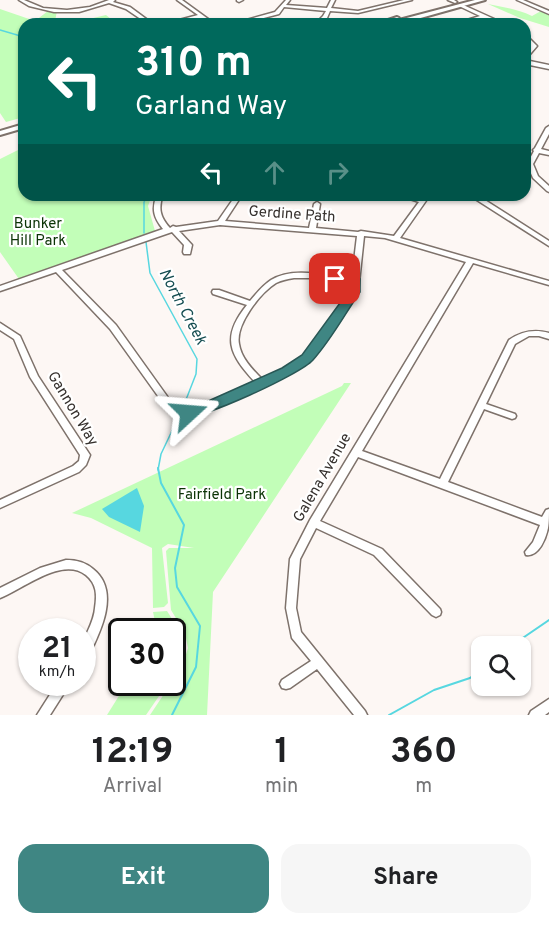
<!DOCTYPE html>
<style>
:root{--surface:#fff;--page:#f6f6f6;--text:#202124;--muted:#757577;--accent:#3f8683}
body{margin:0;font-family:Overpass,sans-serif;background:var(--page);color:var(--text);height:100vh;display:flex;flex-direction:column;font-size:22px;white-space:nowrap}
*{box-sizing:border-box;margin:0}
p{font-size:20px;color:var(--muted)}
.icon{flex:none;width:33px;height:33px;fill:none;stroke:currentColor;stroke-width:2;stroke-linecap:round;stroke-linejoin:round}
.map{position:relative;height:715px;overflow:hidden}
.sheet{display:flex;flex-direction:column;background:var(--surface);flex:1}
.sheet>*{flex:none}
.banner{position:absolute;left:18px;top:18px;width:513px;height:183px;border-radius:18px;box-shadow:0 2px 4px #0004;background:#00695c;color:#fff;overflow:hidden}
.controls{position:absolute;left:471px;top:636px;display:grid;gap:12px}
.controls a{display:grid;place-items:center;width:60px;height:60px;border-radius:12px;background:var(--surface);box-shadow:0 2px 4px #0004;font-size:30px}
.speed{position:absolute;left:18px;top:618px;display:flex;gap:12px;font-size:30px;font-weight:700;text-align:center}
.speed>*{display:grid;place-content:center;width:78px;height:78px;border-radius:50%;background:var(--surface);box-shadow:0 2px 4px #0004;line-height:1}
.speed small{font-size:15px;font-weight:400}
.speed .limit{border:3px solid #111;border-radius:9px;background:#fff;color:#111}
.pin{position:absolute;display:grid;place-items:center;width:51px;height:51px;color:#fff;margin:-26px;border-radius:12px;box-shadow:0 3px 9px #0006}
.me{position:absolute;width:66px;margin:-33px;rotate:71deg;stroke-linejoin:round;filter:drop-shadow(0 0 4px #0008)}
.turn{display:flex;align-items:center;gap:21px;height:126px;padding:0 18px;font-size:27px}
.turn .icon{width:78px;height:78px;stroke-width:2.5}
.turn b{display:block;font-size:42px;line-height:51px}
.lanes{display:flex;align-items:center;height:57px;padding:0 18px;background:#0003;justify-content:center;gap:30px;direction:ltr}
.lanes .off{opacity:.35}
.eta{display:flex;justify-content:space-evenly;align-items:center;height:102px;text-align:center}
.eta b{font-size:36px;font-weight:700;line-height:42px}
.action{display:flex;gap:12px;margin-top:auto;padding:12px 18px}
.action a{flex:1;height:69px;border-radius:18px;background:var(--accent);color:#fff;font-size:24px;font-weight:700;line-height:69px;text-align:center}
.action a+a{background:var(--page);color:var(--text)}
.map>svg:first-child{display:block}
.green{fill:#c2feb8}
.water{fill:#57d7e0}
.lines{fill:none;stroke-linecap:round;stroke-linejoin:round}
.stream-far1{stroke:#57d7e0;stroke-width:1.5}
.stream{stroke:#57d7e0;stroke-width:2}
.minor-casing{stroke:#7e726b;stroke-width:3}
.major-casing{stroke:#7e726b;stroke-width:4}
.minor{fill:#fff;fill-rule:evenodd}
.major{fill:#fff;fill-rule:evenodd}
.route{fill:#3f8683;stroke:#295755;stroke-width:1.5}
.labels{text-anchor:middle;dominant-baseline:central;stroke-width:4.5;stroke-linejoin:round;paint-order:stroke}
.street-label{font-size:15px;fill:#36312e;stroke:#fff}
.park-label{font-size:15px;fill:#0b3305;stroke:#fff}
.water-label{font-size:16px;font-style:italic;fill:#154d51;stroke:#fff}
</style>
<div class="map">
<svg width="549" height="715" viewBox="0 0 549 715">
<rect width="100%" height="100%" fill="#fdf7f4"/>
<g class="green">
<path d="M488,4C503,7 517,9 532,16L541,11L549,15V27L520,18Z"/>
<path d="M0,9L35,21L48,11H57L55,21L85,20L106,15L117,24L141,19L121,24H24V117L6,122L0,113Z"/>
<path d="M24,147V195H152L148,206L155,231L19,279L0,252V159Z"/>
<path d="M344,383H351L213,592L207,715H150L182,667L188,648L185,633L171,610L166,551L169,548H194L168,544L162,548L168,603L164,607L153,608L152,548L91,518L72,513L342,386Z"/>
<path d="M167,611C184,637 190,649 173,677L172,632L157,631L153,612Z"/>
<path d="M127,683V682L168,683L146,715H107Z"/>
</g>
<path class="water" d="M137,488L144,506L140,532L109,517L102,509Z"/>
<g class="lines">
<g class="stream-far1">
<path d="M0,30L24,37"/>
<path d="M144,233V202L148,195"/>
<path d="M146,242L150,273L197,359L196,374L182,410"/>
<path d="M158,470L161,454L180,414"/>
</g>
<g class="stream">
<path d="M158,468L161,483L184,525L175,568L177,587L200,626L196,667L172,715"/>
<path d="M511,646L549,620"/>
<path d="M389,715L434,690L470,678L482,669"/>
</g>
<g class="minor-casing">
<g id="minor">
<path d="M19,0H24L43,8L67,10L90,7L109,0H115L113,2L130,7L153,24H148L126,9L109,3L79,12H54L29,6Z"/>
<path d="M177,0H182L215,24H210L201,18L172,24H164L198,15Z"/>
<path d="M237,0H243L239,2L237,1Z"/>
<path d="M286,0H290L286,5L327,8L331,0H335L331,8L358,11L404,0H412L358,13L330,11L327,18L320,24H315L323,16L326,11L284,7L279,14L240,24H232L275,12Z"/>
<path d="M448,0H454L457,2L455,3Z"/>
<path d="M517,0H523L549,11V14Z"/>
<path d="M461,4L503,23V24H497L484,18L461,24H454L480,16L459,6V5Z"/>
<path d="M525,34L537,46L525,60L549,65V69L525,64V55L531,46L525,38Z"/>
<path d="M549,126V134L541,149L549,151V155L539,153L533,164L538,176L549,186V192L547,191L533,178L527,164L534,151L533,150L535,148L546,128Z"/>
<path d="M157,195H163C158,208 160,217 170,228L173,226L176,227L218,221L236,195H242L225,221L309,228L314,204L317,202L320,204L316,228L358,232L361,231L394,236L419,202L398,195H408L421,198L424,195H430L400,238L549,281V285L473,263L362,451L440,479L509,340C522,331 534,329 549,333V339L539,336H529L515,344L486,404L515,414L516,416L515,418L512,419L484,409L448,482L542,517L546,510L549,509C549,515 549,523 548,528C546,538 539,557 526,555L525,552L533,542L540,525L358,457L320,521L382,549L440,609L441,612L440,615L436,617L432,615L374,555L316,528L300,559L296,608L301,632L365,711L367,715H354L317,669L290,688L286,689L282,688L280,684L282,680L311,661L292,638L286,608L290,559L310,520L466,262L385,238L364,236L358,292L310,361L290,373L203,413L186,416L168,410L110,329L56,272L0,291V286L163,229C154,218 151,209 157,195ZM220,225L357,236L352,278C327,276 294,266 271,280C262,286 256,294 250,301L219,290H213L212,292L213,294L247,305C221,337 229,354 255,382L198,408L186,410L174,406L116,325L62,270L172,232L184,245L183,252L184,254H190L192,245L179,231ZM294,278H312L351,283L350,292L304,357L284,369L262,379C252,369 241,358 239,344C235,325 260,293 276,283C282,280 288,279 294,278Z"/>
<path d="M469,195H477L549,241V246Z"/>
<path d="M0,323L20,336L38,376L90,455L86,465L79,472L0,508V500L73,466L79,461L80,455L30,377L14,339L0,330Z"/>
<path d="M66,560C76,560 85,562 93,569C122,592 99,635 86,661L82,662C82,656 82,649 83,643C87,631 94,621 95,608C97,595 97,584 86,575C62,556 23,589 0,598V588L40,568Z"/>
<path d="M58,682H71L50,715H37Z"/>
<path d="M549,699V712L545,715H529L531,711Z"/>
</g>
</g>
<g class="major-casing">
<g id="major">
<path d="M475,0H485L399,24H376L397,17L399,18V20Z"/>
<path d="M24,124V128L0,135V131Z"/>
</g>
</g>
<use href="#minor" class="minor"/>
<use href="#major" class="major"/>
</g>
<path class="route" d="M335,276L360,279V292C345,314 331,340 313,360C301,374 199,421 183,417L181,413L183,409L197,406L282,368L302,355L348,292L349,284L330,282L329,279Z"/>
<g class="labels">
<g class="street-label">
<text transform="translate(292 215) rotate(4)">Gerdine Path</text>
<text transform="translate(72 409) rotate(59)">Gannon Way</text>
<text transform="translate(323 478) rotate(-60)">Galena Avenue</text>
</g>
<g class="park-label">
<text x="38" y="224">Bunker<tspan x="38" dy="17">Hill Park</tspan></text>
<text x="222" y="495">Fairfield Park</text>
</g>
<g class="water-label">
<text transform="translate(182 307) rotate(62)">North Creek</text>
</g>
</g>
</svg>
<div class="controls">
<a><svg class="icon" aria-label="search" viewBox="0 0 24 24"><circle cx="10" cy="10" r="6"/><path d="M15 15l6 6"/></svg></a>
</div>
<div class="speed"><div>21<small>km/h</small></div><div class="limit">30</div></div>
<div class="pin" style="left:335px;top:279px;background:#d93025"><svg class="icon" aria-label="arrive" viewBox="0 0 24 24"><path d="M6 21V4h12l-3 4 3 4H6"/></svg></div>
<svg class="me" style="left:189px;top:413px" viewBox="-20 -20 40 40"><path d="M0-17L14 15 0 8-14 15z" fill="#3f8683" stroke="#fff" stroke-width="4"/></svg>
<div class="banner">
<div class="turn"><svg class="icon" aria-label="left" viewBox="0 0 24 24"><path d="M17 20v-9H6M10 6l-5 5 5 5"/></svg><div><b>310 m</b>Garland Way</div></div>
<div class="lanes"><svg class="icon" aria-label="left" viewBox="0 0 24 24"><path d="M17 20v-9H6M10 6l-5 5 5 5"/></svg><svg class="icon off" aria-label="ahead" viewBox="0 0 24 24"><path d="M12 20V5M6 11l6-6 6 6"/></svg><svg class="icon off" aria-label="right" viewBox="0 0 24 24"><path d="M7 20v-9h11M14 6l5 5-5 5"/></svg></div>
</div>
</div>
<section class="sheet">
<div class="eta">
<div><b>12:19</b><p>Arrival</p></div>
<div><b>1</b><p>min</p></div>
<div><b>360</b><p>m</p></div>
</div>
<div class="action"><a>Exit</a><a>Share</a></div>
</section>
